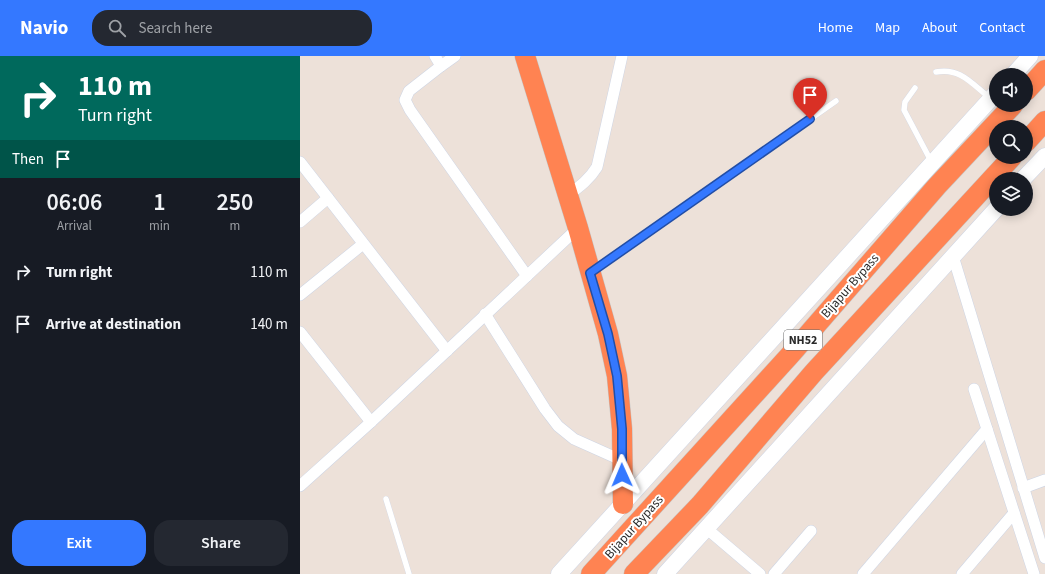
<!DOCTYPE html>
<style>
:root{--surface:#171b24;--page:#242831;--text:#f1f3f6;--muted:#9ea1a6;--accent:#3478ff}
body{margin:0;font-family:"Source Sans 3",sans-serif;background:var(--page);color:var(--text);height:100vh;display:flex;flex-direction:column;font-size:15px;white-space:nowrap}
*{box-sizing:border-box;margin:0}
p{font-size:13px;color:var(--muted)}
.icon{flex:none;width:22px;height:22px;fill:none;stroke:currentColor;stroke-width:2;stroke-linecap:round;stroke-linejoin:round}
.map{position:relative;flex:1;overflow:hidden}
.details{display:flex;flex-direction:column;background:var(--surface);width:300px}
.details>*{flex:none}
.top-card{background:#00695c;color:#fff;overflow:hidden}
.controls{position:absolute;left:689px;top:12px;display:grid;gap:8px}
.controls a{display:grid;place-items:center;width:44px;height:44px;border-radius:50%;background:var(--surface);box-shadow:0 2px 10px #0003;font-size:20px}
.pin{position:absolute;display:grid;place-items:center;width:34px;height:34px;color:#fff;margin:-41px -17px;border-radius:50% 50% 50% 0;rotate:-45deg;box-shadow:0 0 4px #0007}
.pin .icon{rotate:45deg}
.me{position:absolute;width:44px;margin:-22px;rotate:359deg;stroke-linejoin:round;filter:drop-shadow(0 0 3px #0008)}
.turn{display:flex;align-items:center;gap:14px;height:84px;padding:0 12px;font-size:18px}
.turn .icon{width:52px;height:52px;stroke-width:2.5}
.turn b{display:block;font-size:28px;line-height:34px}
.then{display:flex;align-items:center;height:38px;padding:0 12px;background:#0003;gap:8px;font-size:15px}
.eta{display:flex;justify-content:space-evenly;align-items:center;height:68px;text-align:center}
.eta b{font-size:24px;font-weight:600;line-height:28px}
.cta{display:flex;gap:8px;margin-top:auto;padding:8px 12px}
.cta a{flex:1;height:46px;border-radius:16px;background:var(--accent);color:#fff;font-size:16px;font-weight:600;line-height:46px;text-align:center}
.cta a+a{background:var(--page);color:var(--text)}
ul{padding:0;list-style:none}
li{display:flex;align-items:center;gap:12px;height:52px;padding:0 12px}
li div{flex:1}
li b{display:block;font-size:15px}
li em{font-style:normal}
header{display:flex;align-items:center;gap:24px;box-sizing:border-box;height:56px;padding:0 20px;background:var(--accent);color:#fff}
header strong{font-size:19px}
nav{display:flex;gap:22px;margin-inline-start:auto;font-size:14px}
.search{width:280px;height:36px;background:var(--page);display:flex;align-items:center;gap:10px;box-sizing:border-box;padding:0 14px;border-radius:16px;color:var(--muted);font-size:15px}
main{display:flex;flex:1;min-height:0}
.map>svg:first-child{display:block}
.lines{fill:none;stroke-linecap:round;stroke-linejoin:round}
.lane-casing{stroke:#ced5e4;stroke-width:6}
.street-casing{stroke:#ced5e4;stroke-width:12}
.secondary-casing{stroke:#ced5e4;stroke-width:17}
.highway-casing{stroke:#c3c3c3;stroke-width:21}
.lane{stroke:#fff;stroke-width:5.5}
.street{stroke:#fff;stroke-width:11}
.secondary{stroke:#fff;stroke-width:16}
.highway{stroke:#ff8352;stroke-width:20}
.route-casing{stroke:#224ea6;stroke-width:10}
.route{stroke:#3478ff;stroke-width:7}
.labels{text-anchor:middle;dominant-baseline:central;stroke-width:4;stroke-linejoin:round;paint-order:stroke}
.shield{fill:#fff;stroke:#696969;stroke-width:1}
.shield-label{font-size:12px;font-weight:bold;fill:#292929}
.street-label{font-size:13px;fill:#292929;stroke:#fff}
</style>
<header>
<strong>Navio</strong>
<div class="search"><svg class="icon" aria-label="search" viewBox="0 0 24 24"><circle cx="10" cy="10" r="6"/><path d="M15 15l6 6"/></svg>Search here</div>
<nav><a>Home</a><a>Map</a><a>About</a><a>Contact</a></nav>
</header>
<main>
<section class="details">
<div class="top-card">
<div class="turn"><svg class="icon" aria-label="right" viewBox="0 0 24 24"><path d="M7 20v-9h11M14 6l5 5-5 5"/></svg><div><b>110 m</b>Turn right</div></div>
<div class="then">Then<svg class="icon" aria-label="arrive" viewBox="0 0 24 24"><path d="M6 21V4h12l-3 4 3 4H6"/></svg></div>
</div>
<div class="eta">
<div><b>06:06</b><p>Arrival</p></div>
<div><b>1</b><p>min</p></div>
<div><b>250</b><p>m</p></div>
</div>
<ul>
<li><svg class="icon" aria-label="right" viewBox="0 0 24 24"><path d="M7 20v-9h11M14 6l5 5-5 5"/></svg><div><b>Turn right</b></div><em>110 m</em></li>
<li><svg class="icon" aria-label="arrive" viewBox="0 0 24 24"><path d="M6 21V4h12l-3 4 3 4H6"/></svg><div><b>Arrive at destination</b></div><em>140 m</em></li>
</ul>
<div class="cta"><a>Exit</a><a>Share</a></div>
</section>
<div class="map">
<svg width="745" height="518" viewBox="0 0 745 518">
<rect width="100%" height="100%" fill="#ede1d9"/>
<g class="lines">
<g class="lane-casing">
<g id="lane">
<path d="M636,16C660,11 672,28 690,42"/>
<path d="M615,32L605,46L604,54L631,105"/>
<path d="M294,215L536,45"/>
<path d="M86,443L109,518"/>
</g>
</g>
<g class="street-casing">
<g id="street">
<path d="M135,0L141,10L109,35L105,44L110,54L227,220"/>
<path d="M141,10L155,0"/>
<path d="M0,106L147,295"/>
<path d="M267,140C279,131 289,124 297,111L322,0"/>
<path d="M0,166L28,142"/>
<path d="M653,200L745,502"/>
<path d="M0,239L63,188"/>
<path d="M185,258L245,353L258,370L274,383L321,404"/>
<path d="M0,276L71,366"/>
<path d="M674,333L734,518"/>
<path d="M0,430L71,366L278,172"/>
<path d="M723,432L745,424"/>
<path d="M406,472L460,518"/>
<path d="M474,518L511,475"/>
<path d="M563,518L687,373"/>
<path d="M662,518L714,457"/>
</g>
</g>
<g class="secondary-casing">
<g id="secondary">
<path d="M713,19L730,0"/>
<path d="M723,123L745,100"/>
<path d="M259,518L696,37"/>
<path d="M365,518L696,153"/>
</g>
</g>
<g class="highway-casing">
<g id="highway">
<path d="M225,0L278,172L308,278L317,320L322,373L323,448"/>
<path d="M726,35L745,14"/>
<path d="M726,86L745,65"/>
<path d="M291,518L491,298L637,130L713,49"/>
<path d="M334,518L400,449L514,316L712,101"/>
</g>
</g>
<use href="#lane" class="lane"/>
<use href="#street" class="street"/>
<use href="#secondary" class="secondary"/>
<use href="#highway" class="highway"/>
</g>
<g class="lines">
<g class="route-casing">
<path id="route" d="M322,419V373L317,320L308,278L290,217L510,63"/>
</g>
<use href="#route" class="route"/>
</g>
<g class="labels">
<rect class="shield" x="484" y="274" width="38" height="20" rx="3"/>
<g class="shield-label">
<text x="503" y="284">NH52</text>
</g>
<g class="street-label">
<text transform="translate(550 230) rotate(-49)">Bijapur Bypass</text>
<text transform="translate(334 471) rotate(-48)">Bijapur Bypass</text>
</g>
</g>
</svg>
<div class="controls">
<a><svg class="icon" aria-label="sound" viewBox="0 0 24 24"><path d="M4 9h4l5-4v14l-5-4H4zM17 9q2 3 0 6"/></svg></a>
<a><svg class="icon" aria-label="search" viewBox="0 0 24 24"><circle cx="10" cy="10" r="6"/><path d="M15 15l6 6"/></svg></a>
<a><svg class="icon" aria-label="layers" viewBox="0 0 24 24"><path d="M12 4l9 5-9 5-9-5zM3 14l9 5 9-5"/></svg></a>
</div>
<div class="pin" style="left:510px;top:63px;background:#d93025"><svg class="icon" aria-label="arrive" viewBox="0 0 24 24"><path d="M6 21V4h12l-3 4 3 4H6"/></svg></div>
<svg class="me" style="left:322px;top:419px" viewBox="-20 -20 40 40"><path d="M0-17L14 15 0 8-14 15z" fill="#3478ff" stroke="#fff" stroke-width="4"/></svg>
</div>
</main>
